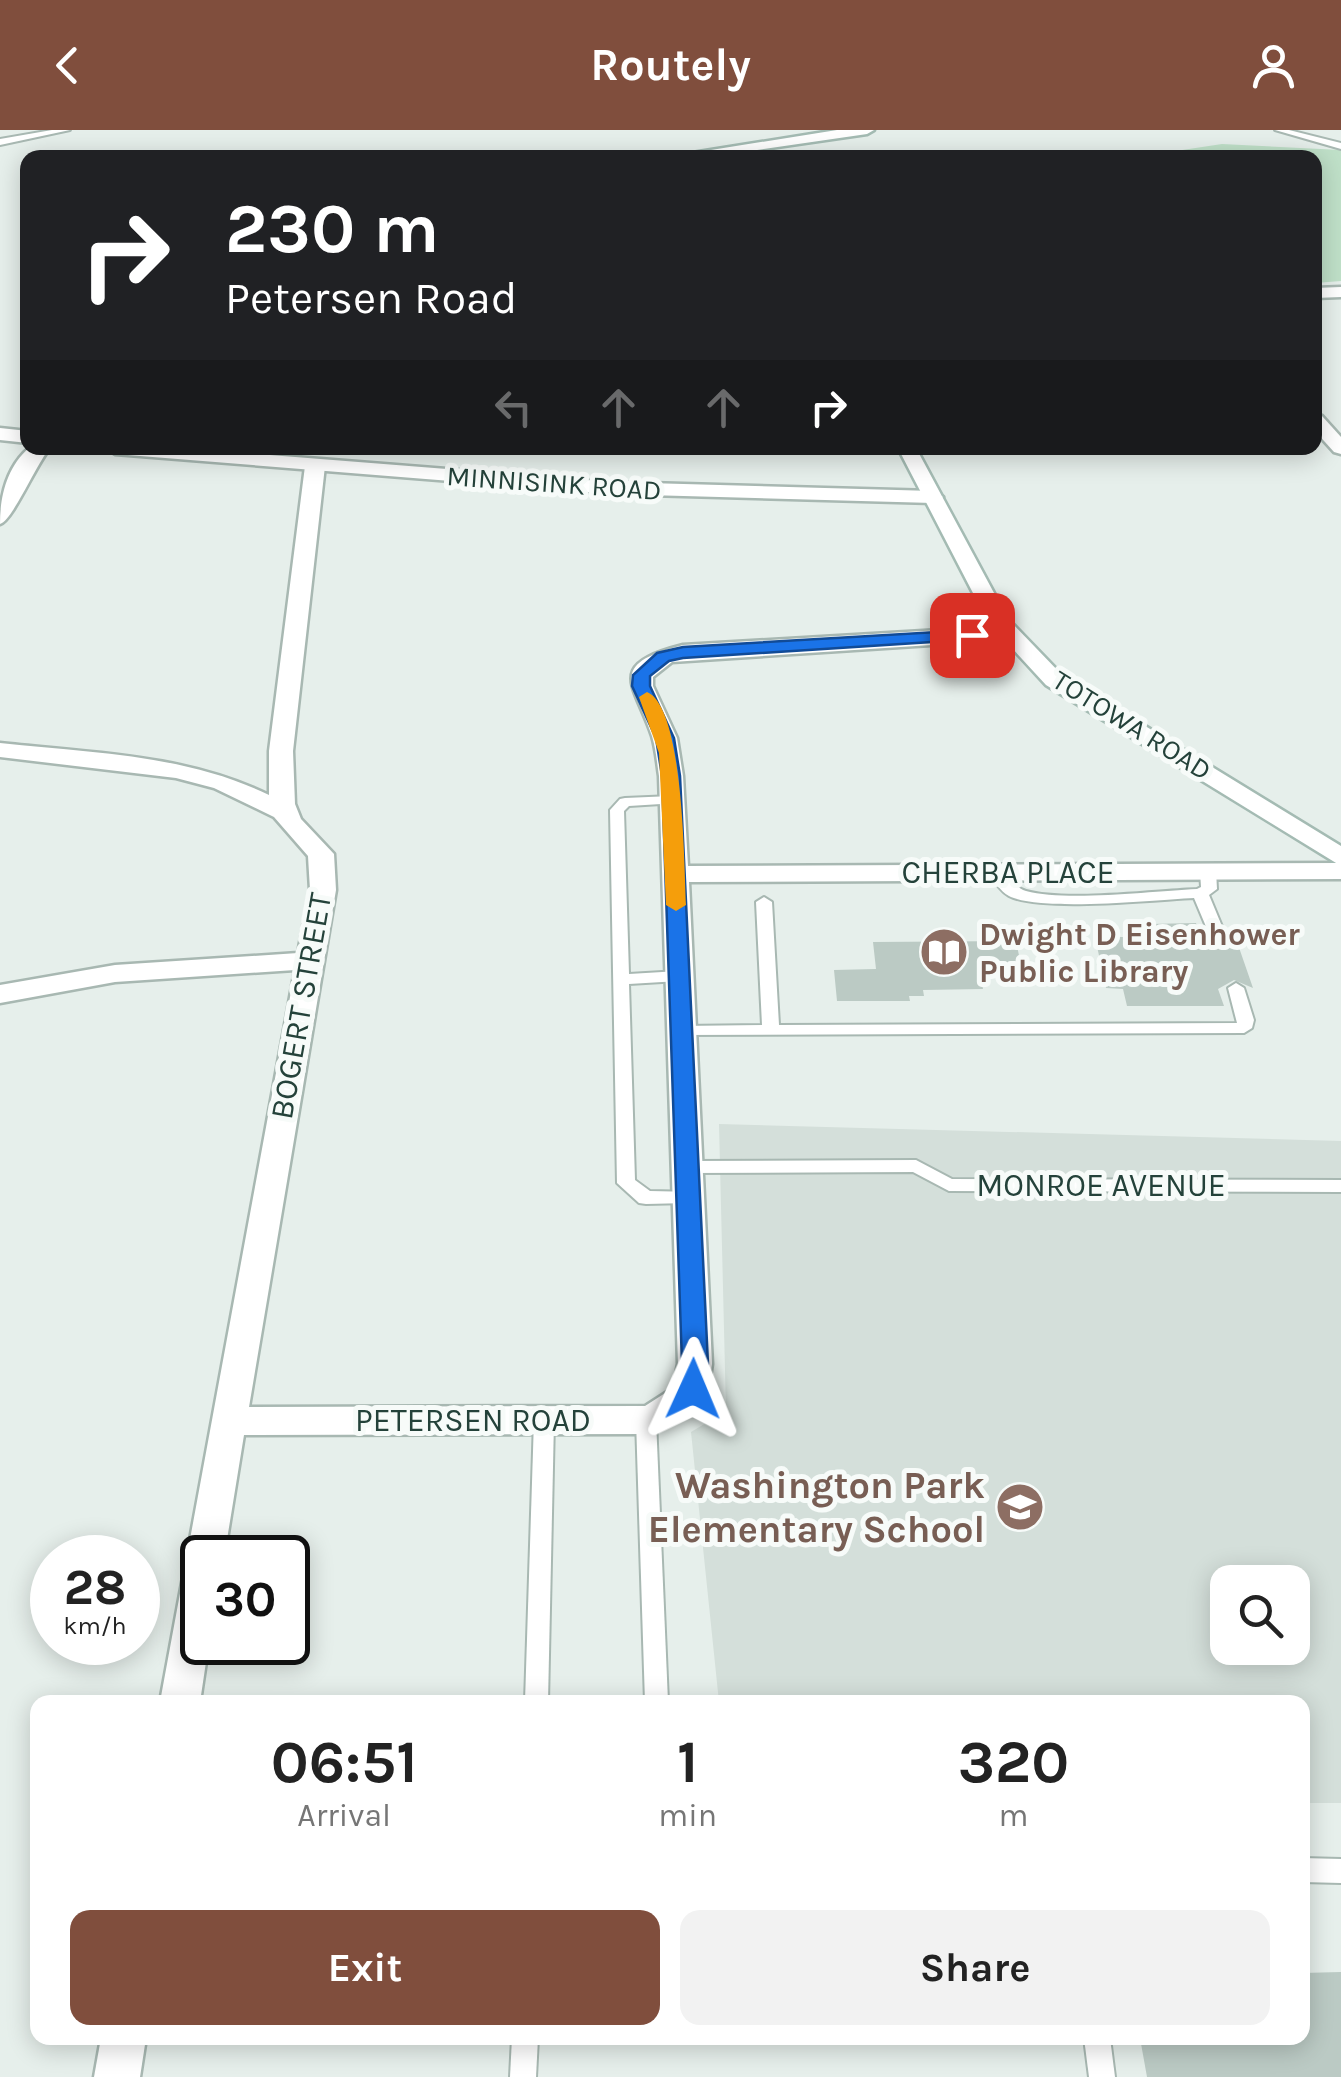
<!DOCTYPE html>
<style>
:root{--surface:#fff;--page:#f2f2f2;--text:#222;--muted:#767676;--accent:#804e3d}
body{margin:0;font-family:Karla,sans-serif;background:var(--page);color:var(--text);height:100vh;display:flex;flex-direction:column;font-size:38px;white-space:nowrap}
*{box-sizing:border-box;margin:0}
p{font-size:32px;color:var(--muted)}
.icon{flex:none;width:55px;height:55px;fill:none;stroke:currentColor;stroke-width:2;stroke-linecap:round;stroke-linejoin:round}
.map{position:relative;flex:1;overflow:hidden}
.drawer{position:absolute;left:30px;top:1565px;width:1280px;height:350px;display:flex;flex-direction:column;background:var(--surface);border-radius:20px;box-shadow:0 5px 25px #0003}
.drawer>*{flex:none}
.hud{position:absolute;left:20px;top:20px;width:1302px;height:305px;border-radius:20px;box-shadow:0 5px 25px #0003;background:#202124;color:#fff;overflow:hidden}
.buttons{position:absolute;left:1210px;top:1435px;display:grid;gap:20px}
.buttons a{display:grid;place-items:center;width:100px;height:100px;border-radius:20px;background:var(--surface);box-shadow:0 5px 25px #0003;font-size:50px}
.speed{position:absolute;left:30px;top:1405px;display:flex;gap:20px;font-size:50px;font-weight:700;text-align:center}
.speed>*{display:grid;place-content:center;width:130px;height:130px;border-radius:50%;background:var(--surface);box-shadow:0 5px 25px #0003;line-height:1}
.speed small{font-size:25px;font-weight:400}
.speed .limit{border:5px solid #111;border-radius:15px;background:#fff;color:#111}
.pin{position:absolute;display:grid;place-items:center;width:85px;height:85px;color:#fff;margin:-42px;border-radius:20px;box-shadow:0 5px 15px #0006}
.me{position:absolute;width:110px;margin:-55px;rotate:1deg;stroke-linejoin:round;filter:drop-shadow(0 0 8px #0008)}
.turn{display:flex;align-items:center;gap:35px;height:210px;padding:0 40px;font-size:45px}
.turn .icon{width:130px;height:130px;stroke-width:2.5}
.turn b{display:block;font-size:70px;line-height:85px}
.lanes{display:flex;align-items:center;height:95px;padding:0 40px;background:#0003;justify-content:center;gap:50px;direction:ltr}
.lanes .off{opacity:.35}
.eta{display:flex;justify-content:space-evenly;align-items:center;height:170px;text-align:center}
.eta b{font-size:60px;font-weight:700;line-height:70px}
.action{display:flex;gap:20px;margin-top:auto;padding:20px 40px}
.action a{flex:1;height:115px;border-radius:20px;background:var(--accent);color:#fff;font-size:40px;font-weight:700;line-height:115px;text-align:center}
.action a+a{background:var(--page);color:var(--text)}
header{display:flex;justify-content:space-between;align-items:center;height:130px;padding:0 40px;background:var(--accent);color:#fff;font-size:45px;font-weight:700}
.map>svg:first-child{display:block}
.built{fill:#d4dfda;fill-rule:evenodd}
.green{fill:#bfe0c8}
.building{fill:#bbcac4}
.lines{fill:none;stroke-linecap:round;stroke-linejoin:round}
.service-casing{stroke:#a8b8b2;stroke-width:4}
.minor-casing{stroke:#a8b8b2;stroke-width:5}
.tertiary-casing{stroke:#a8b8b2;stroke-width:5}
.secondary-casing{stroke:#a4bbb3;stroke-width:5}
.service{fill:#fff;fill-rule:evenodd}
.minor{fill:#fff;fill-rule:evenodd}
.tertiary{fill:#fff;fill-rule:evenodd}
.secondary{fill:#fff;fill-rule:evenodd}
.route{fill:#1a73e8;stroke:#114b97;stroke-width:2.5}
.slow{fill:#f59e0b}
.labels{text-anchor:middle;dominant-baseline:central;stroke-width:10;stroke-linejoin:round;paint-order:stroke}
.far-street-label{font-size:28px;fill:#24423a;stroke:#f7fbf9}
.street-label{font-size:32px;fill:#24423a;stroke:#f7fbf9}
.education-label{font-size:32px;font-weight:bold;fill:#785e54;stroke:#f7fbf9;text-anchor:start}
.near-education-label{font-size:38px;font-weight:bold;fill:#785e54;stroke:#f7fbf9;text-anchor:end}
</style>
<header><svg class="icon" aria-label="back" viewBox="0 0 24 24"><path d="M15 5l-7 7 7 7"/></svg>Routely<svg class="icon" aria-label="person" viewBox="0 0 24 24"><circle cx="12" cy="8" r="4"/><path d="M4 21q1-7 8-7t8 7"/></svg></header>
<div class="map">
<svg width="1341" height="1947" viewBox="0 0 1341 1947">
<rect width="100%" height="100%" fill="#e6efeb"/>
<path class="built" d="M719,994L1341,1011V1673H1303L1302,1572H719L691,1302L726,1281ZM1228,1452H1292V1518H1228Z"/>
<path class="green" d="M1222,14L1341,20V151L1315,153V28L1136,27Z"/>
<g class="building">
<path d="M1196,793L1200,806L1216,814L1235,806L1253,858L1234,850L1218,859L1224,876H1127L1123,859L1106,858L1095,807H1154L1150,794Z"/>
<path d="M1016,811L1022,840H979L983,859L923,860L924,866H909L910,871H837L834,840L876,839L873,812Z"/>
<path d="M1341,1842V1947H1147L1140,1908H1302V1843Z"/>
</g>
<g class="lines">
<g class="service-casing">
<g id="service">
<path d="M52,0H70L0,15V9Z"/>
<path d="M1275,0H1289L1341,13V19Z"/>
<path d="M672,666L679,670L677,673L629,676L624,681L629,844L679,841L687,846L679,851L629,854L635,1050L650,1061L695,1062L697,1067L695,1072L688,1073L646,1074L639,1073L617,1053L610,680L620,669L625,668Z"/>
<path d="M1208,736L1216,741L1217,759L1209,765L1226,806L1218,811L1210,806L1194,768C1155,770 1040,782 1009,766C1000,761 994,751 989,742L997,737C1009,743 1012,757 1026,761C1066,772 1153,761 1197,759L1201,757L1200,741Z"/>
<path d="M764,767L772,772L779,895L1237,893L1228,858L1236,853L1244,858L1254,890L1252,898L1244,903L675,905L673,901L681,896L762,895L756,772Z"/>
<path d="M916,1030L952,1049L1341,1050V1062L949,1061L913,1042L687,1043L678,1037L687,1031Z"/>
<path d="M544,1282L551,1284L554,1290L548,1572H525L534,1290L537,1284Z"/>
<path d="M646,1282L653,1284L656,1290L668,1572H645L636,1290L639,1284Z"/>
<path d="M1302,1728L1341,1729V1753L1302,1752Z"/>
<path d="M512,1908H538L536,1947H510Z"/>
<path d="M1084,1908H1110L1115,1947H1089Z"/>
</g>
</g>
<g class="minor-casing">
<g id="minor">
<path d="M359,23L366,27L348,28L350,25Z"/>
<path d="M1341,157V167L1315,168V158Z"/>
<path d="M1315,284L1322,286L1341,307V324L1334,322L1315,301Z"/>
<path d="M29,318H50C36,334 13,390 0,394C0,366 7,337 29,318Z"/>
<path d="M315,330L325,336L293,621L295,674L301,689L334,724L336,760L249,1277L645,1276L673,1258L678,1234L659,646C657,633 656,619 652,606C634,553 605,535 683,515L1008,496L1019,503L1008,510L672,532L653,547V556L677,608L683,646L688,736L1341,733V749L689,752L712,1234C707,1277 685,1291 646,1304L244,1305L224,1428H202V1512H209L200,1572H160L295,840L115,852L0,873V855L115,835L298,823L310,760L308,726L274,687L214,658L176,648L0,627V613C91,623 185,624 269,665V621L305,336Z"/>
<path d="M101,1908H146L140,1947H94Z"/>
</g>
</g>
<g class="tertiary-casing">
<g id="tertiary">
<path d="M0,298L28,301V313L0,310Z"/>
<path d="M106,318H181L612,352L933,361L943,367L933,373L612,364L115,324Z"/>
</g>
</g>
<g class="secondary-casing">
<g id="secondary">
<path d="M837,0H874L867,4L702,28H661Z"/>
<path d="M898,318H916L1008,489L1062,545L1341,716V736L1046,555L988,492Z"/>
</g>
</g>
<use href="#service" class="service"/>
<use href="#minor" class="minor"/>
<use href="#tertiary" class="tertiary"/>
<use href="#secondary" class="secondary"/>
</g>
<path class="route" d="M972,500L980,505L978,509L683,528L669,531L650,546V556L674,608L680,646L708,1234L702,1266H683L680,1259L682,1234L662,646L656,608L632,556L633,545L657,523L683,517Z"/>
<path class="slow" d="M647,562C684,577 684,736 686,775L676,781L666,775L659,623L639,567Z"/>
<defs>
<g id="library-disc" transform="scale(2.5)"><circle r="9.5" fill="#8d6e63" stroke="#f7fbf9"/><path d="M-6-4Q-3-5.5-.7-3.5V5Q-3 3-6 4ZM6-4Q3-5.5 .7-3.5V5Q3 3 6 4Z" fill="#fff"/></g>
<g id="school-disc" transform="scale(2.5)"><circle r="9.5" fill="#8d6e63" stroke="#f7fbf9"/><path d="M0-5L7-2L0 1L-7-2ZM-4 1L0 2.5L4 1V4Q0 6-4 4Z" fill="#fff"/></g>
</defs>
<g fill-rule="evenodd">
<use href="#library-disc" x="944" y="822"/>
<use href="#school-disc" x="1020" y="1377"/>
</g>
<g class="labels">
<g class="far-street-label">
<text transform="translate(554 353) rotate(4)">MINNISINK ROAD</text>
<text transform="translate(1132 595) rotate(32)">TOTOWA ROAD</text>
</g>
<g class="street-label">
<text x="1008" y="742">CHERBA PLACE</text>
<text transform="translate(301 876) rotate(-80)">BOGERT STREET</text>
<text x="1101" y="1055">MONROE AVENUE</text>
<text x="473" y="1290">PETERSEN ROAD</text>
</g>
<g class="education-label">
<text x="979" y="804">Dwight D Eisenhower<tspan x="979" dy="37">Public Library</tspan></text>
</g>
<g class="near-education-label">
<text x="985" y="1355">Washington Park<tspan x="985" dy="44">Elementary School</tspan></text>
</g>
</g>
</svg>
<div class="buttons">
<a><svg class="icon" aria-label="search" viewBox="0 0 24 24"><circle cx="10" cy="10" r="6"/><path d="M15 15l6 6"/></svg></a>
</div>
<div class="speed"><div>28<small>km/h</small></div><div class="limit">30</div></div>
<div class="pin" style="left:972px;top:505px;background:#d93025"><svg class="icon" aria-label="arrive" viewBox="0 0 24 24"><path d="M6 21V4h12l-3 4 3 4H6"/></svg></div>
<svg class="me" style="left:693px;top:1259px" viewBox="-20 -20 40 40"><path d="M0-17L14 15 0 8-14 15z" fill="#1a73e8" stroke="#fff" stroke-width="4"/></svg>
<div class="hud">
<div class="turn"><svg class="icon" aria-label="right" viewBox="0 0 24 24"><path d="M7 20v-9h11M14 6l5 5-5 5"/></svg><div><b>230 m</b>Petersen Road</div></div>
<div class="lanes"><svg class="icon off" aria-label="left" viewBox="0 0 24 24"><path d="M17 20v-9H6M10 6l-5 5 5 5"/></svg><svg class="icon off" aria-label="ahead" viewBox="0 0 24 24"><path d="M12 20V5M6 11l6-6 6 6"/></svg><svg class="icon off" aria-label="ahead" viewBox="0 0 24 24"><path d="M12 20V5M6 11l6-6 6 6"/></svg><svg class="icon" aria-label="right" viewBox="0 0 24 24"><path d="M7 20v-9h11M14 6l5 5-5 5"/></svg></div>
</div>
<section class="drawer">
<div class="eta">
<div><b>06:51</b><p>Arrival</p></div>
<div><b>1</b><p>min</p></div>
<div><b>320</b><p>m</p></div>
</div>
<div class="action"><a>Exit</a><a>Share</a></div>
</section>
</div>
